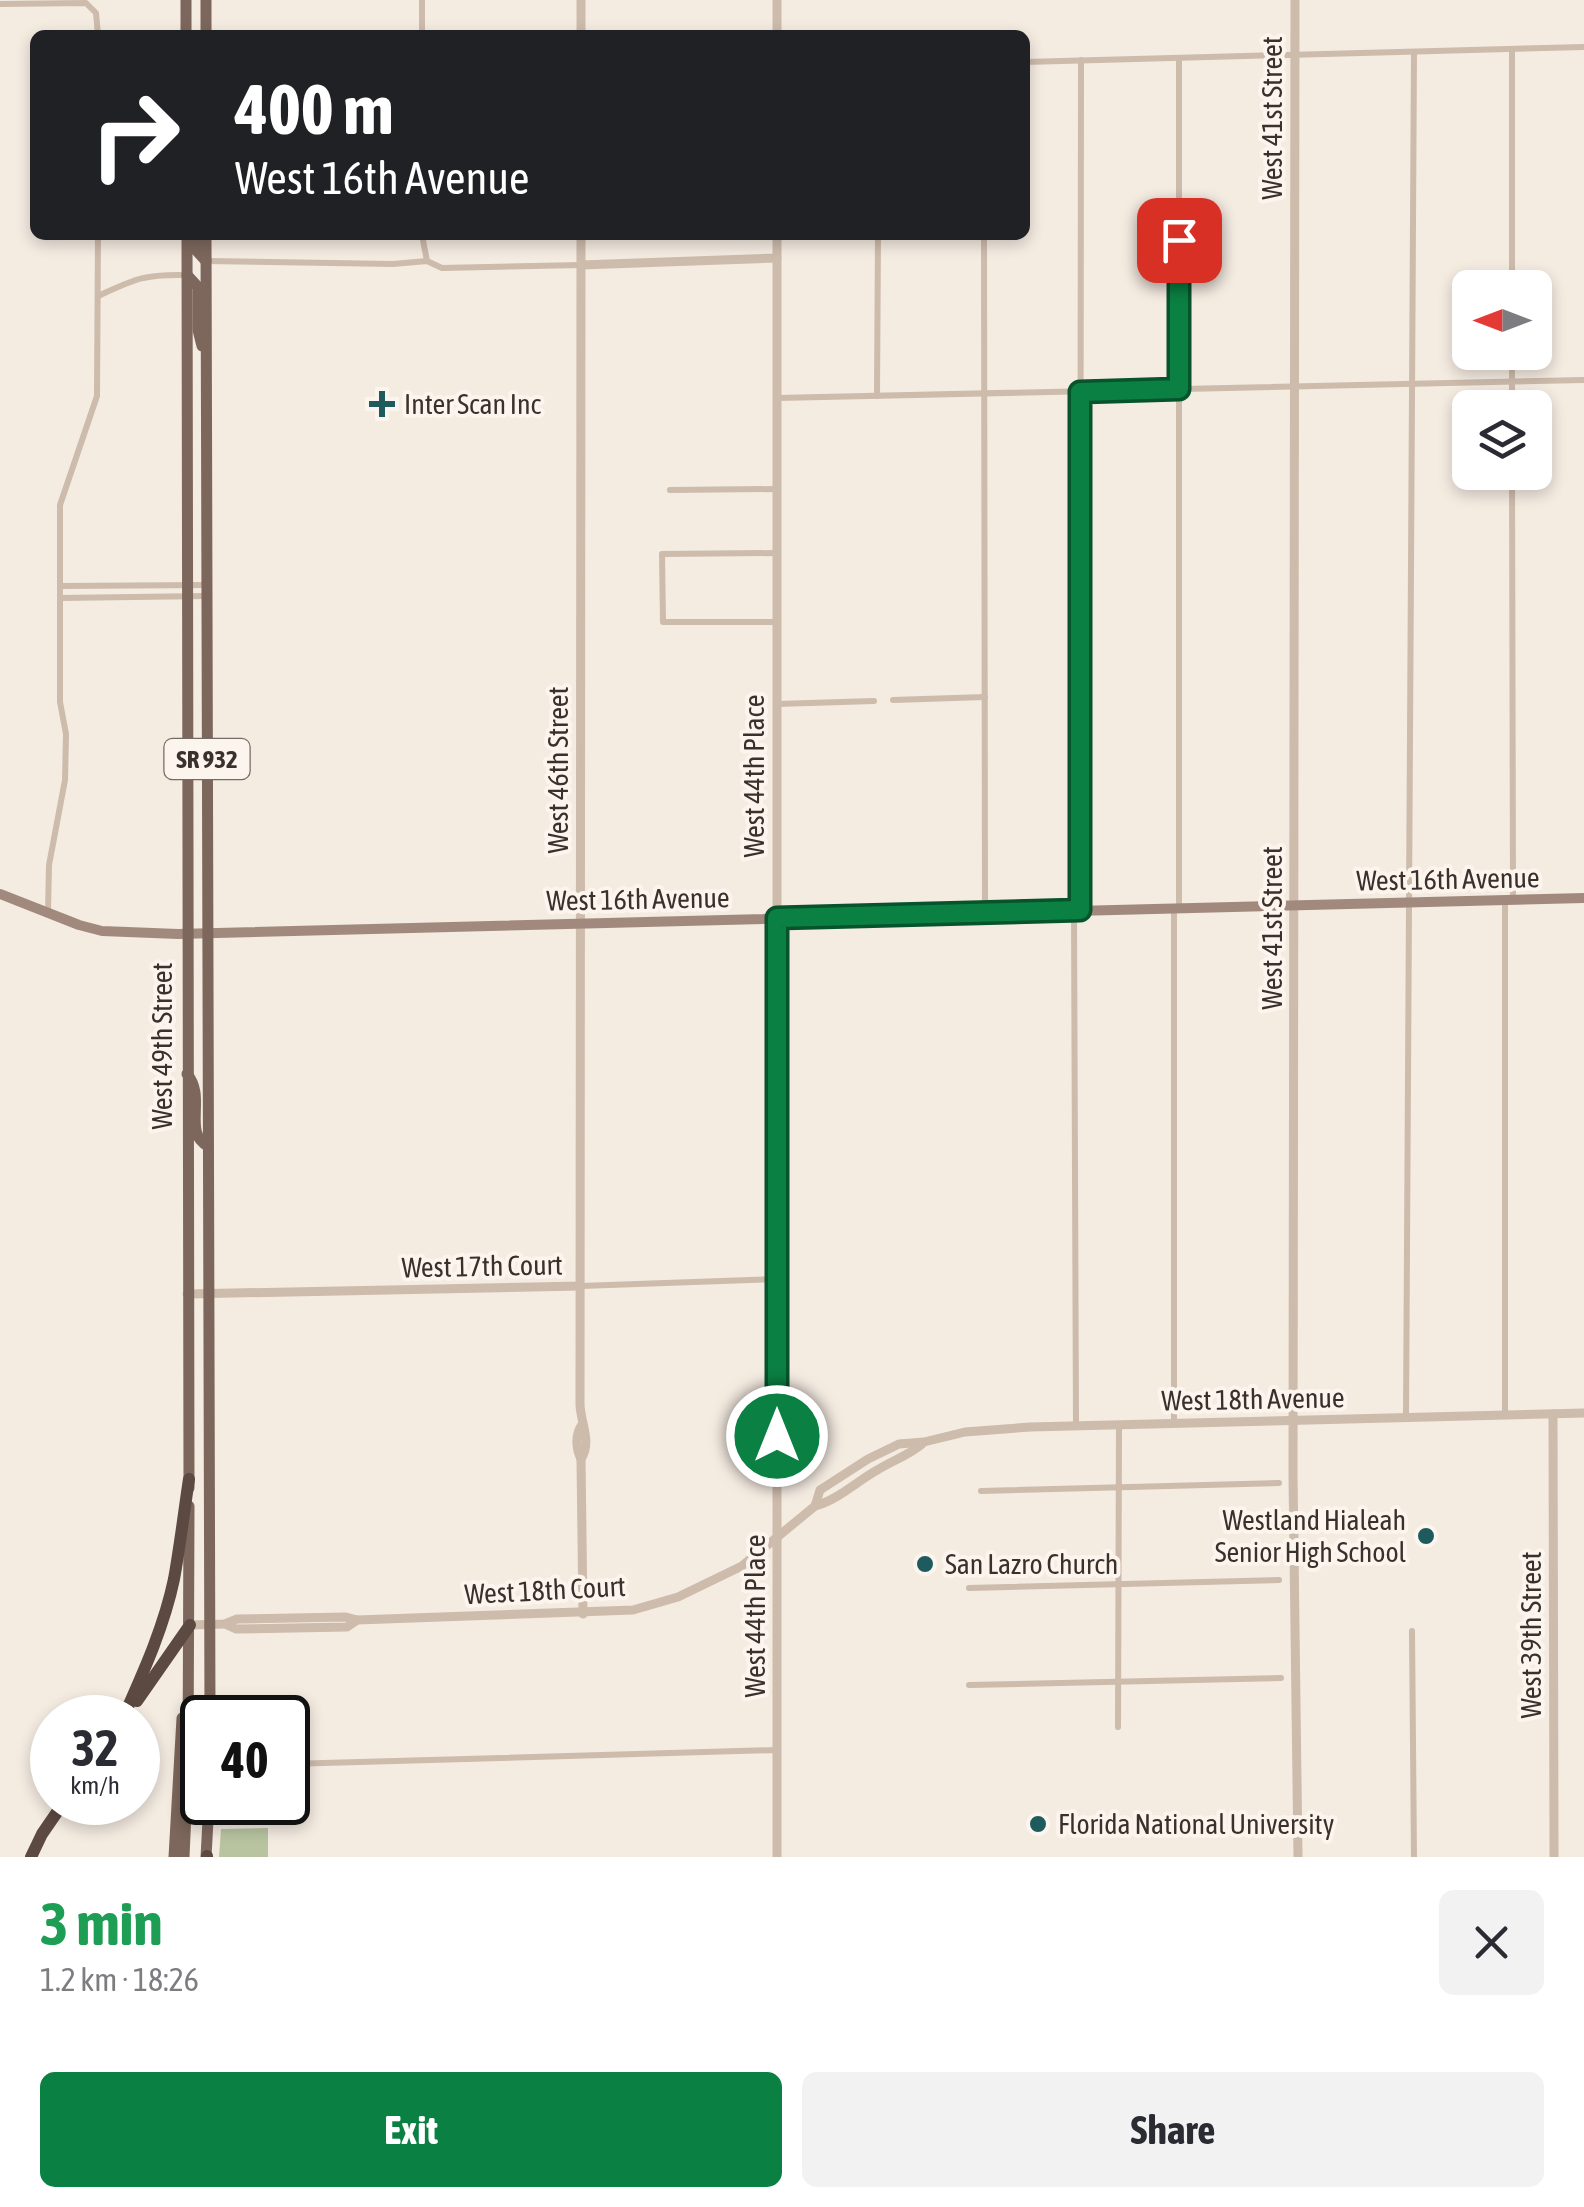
<!DOCTYPE html>
<meta charset="utf-8">
<style>
:root{--surface:#fff;--page:#f2f2f3;--text:#2b2b33;--muted:#7c7c81;--accent:#0b8043}
body{margin:0;font-family:"Asap Condensed",sans-serif;background:var(--page);color:var(--text);height:100vh;display:flex;flex-direction:column;font-size:38px;white-space:nowrap}
*{box-sizing:border-box;margin:0}
p{font-size:32px;color:var(--muted)}
.icon{flex:none;width:55px;height:55px;fill:none;stroke:currentColor;stroke-width:2;stroke-linecap:round;stroke-linejoin:round}
.map{position:relative;height:1857px;overflow:hidden}
.panel{display:flex;flex-direction:column;background:var(--surface);flex:1}
.panel>*{flex:none}
.top-card{position:absolute;left:30px;top:30px;width:1000px;height:210px;border-radius:15px;box-shadow:0 5px 15px #0003;background:#202124;color:#fff;overflow:hidden}
.needle{width:65px;rotate:270deg}
.fabs{position:absolute;left:1452px;top:270px;display:grid;gap:20px}
.fabs a{display:grid;place-items:center;width:100px;height:100px;border-radius:15px;background:var(--surface);box-shadow:0 5px 15px #0003;font-size:50px}
.speed{position:absolute;left:30px;top:1695px;display:flex;gap:20px;font-size:50px;font-weight:700;text-align:center}
.speed>*{display:grid;place-content:center;width:130px;height:130px;border-radius:50%;background:var(--surface);box-shadow:0 5px 15px #0003;line-height:1}
.speed small{font-size:25px;font-weight:400}
.speed .limit{border:5px solid #111;border-radius:15px;background:#fff;color:#111}
.pin{position:absolute;display:grid;place-items:center;width:85px;height:85px;color:#fff;margin:-42px;border-radius:20px;box-shadow:0 5px 15px #0006}
.me{position:absolute;width:110px;margin:-55px;rotate:0deg;stroke-linejoin:round;filter:drop-shadow(0 0 8px #0008)}
.turn{display:flex;align-items:center;gap:35px;height:210px;padding:0 40px;font-size:45px}
.turn .icon{width:130px;height:130px;stroke-width:2.5}
.turn b{display:block;font-size:70px;line-height:85px}
.round{display:grid;place-items:center;flex:none;width:105px;height:105px;border-radius:15px;background:var(--page)}
.overview{display:flex;align-items:center;justify-content:space-between;height:170px;padding:0 40px}
h1{font-size:60px;font-weight:700;line-height:75px;color:#1e9e55}
.cta{display:flex;gap:20px;margin-top:auto;padding:20px 40px}
.cta a{flex:1;height:115px;border-radius:15px;background:var(--accent);color:#fff;font-size:40px;font-weight:700;line-height:115px;text-align:center}
.cta a+a{background:var(--page);color:var(--text)}
.map>svg:first-child{display:block}
.green{fill:#b8c4a0}
.lines{fill:none;stroke-linecap:round;stroke-linejoin:round}
.minor{stroke:#cdbbac;stroke-width:6}
.tertiary{stroke:#cdbbac;stroke-width:9}
.secondary{stroke:#a18a7d;stroke-width:10}
.primary{stroke:#7d675c;stroke-width:11}
.motorway{stroke:#5c4a42;stroke-width:12}
.route-casing{stroke:#07532c;stroke-width:25}
.route{stroke:#0b8043;stroke-width:18}
.poi-dot{fill:#1f5a5e;stroke:#fbf5ee;stroke-width:4}
.labels{text-anchor:middle;dominant-baseline:central;stroke-width:8;stroke-linejoin:round;paint-order:stroke}
.shield{fill:#fbf5ee;stroke:#756b66;stroke-width:2.5}
.shield-label{font-size:25px;font-weight:bold;fill:#3b302b}
.street-label{font-size:28px;fill:#3b302b;stroke:#fbf5ee}
.poi-label{font-size:28px;fill:#3b302b;stroke:#fbf5ee;text-anchor:start}
</style>
<div class="map">
<svg width="1584" height="1857" viewBox="0 0 1584 1857">
<rect width="100%" height="100%" fill="#f4ebe1"/>
<path class="green" d="M268,1828V1857H219L221,1829Z"/>
<g class="lines">
<g class="minor">
<path d="M422,0V35"/>
<path d="M0,4L86,3L96,13L98,35"/>
<path d="M1512,49V288"/>
<path d="M1179,58V908"/>
<path d="M1025,62L1584,47"/>
<path d="M422,235L427,261"/>
<path d="M984,235L985,913"/>
<path d="M206,261L393,264L427,261L442,268L581,265"/>
<path d="M98,296C135,279 144,274 186,275"/>
<path d="M1512,352V408"/>
<path d="M877,396L878,235"/>
<path d="M777,398L1584,380"/>
<path d="M1512,472L1513,899"/>
<path d="M670,490L777,489"/>
<path d="M777,553L662,554L663,622H777"/>
<path d="M60,586L206,585"/>
<path d="M60,598L207,596"/>
<path d="M893,700L985,697"/>
<path d="M777,704L874,701"/>
<path d="M1505,901V1415"/>
<path d="M1080,910L1081,60"/>
<path d="M48,912L49,865L65,780L66,734L60,702V505L97,396L98,235"/>
<path d="M1074,912L1076,1426"/>
<path d="M581,1286L777,1279"/>
<path d="M1406,1418L1414,52"/>
<path d="M1174,1423V910"/>
<path d="M981,1491L1279,1483"/>
<path d="M969,1588L1279,1580"/>
<path d="M1412,1631L1414,1857"/>
<path d="M969,1685L1281,1678"/>
<path d="M1118,1727L1119,1425"/>
<path d="M288,1764L777,1750"/>
</g>
<g class="tertiary">
<path d="M777,0V35"/>
<path d="M1295,0L1293,1475L1298,1857"/>
<path d="M581,35V0"/>
<path d="M581,235L580,1405C581,1424 592,1442 581,1459"/>
<path d="M777,235V1857"/>
<path d="M581,265L777,258"/>
<path d="M187,1294L581,1286"/>
<path d="M1553,1414L1554,1857"/>
<path d="M581,1426C575,1436 576,1449 581,1459L583,1614"/>
<path d="M815,1506L820,1490L868,1459L899,1444L924,1442L965,1432L1030,1427L1584,1413"/>
<path d="M225,1624L236,1629L347,1627L357,1620"/>
<path d="M190,1625L225,1624L237,1619L346,1617L357,1620L633,1610L678,1597L742,1566L815,1506C838,1500 857,1481 879,1469C894,1460 909,1455 922,1444"/>
</g>
<path class="secondary" d="M0,894L79,925L102,931L178,934L1584,898"/>
<g class="primary">
<path d="M186,0V35"/>
<path d="M206,0V35"/>
<path d="M187,235L189,1488"/>
<path d="M196,235V250L206,261"/>
<path d="M206,235L210,1718"/>
<path d="M187,275L198,287V330L202,346"/>
<path d="M187,1074C207,1097 182,1133 208,1146"/>
<path d="M174,1857L182,1718"/>
<path d="M184,1857L188,1768L189,1506"/>
<path d="M206,1857L209,1802"/>
</g>
<g class="motorway">
<path d="M137,1701L190,1625"/>
<path d="M123,1718C143,1673 164,1627 174,1579C180,1546 184,1512 189,1479"/>
<path d="M207,1856V1857"/>
<path d="M31,1857L42,1834L64,1802"/>
</g>
</g>
<g class="lines">
<g class="route-casing">
<path id="route" d="M777,1436V918L1080,910V392L1179,389V240"/>
</g>
<use href="#route" class="route"/>
</g>
<g class="poi-dot">
<path d="M377 389h10v10h10v10h-10v10h-10v-10h-10v-10h10z"/>
<circle cx="1426" cy="1536" r="10"/>
<circle cx="925" cy="1564" r="10"/>
<circle cx="1038" cy="1824" r="10"/>
</g>
<g class="labels">
<rect class="shield" x="164.5" y="739" width="85" height="40" rx="8"/>
<g class="shield-label">
<text x="207" y="759">SR 932</text>
</g>
<g class="street-label">
<text transform="translate(1272 118) rotate(-90)">West 41st Street</text>
<text transform="translate(558 770) rotate(-90)">West 46th Street</text>
<text transform="translate(754 776) rotate(-90)">West 44th Place</text>
<text transform="translate(1448 879) rotate(-1)">West 16th Avenue</text>
<text transform="translate(638 899) rotate(-1)">West 16th Avenue</text>
<text transform="translate(1272 928) rotate(-90)">West 41st Street</text>
<text transform="translate(162 1046) rotate(-90)">West 49th Street</text>
<text transform="translate(482 1266) rotate(-1)">West 17th Court</text>
<text transform="translate(1253 1399) rotate(-1)">West 18th Avenue</text>
<text transform="translate(545 1590) rotate(-3)">West 18th Court</text>
<text transform="translate(755 1616) rotate(-90)">West 44th Place</text>
<text transform="translate(1531 1635) rotate(-90)">West 39th Street</text>
</g>
<g class="poi-label">
<text x="404" y="404">Inter Scan Inc</text>
<text x="1406" y="1520" text-anchor="end">Westland Hialeah<tspan x="1406" dy="32">Senior High School</tspan></text>
<text x="945" y="1564">San Lazro Church</text>
<text x="1058" y="1824">Florida National University</text>
</g>
</g>
</svg>
<div class="fabs">
<a><svg class="needle" viewBox="-14 -14 28 28"><path d="M0-13l5 13h-10z" fill="#e53935"/><path d="M0 13l5-13h-10z" fill="#7c7c81"/></svg></a>
<a><svg class="icon" aria-label="layers" viewBox="0 0 24 24"><path d="M12 4l9 5-9 5-9-5zM3 14l9 5 9-5"/></svg></a>
</div>
<div class="speed"><div>32<small>km/h</small></div><div class="limit">40</div></div>
<div class="pin" style="left:1179px;top:240px;background:#d93025"><svg class="icon" aria-label="arrive" viewBox="0 0 24 24"><path d="M6 21V4h12l-3 4 3 4H6"/></svg></div>
<svg class="me" style="left:777px;top:1436px" viewBox="-20 -20 40 40"><circle r="17" fill="#0b8043" stroke="#fff" stroke-width="3"/><path d="M0-11L8 9 0 5-8 9z" fill="#fff"/></svg>
<div class="top-card">
<div class="turn"><svg class="icon" aria-label="right" viewBox="0 0 24 24"><path d="M7 20v-9h11M14 6l5 5-5 5"/></svg><div><b>400 m</b>West 16th Avenue</div></div>
</div>
</div>
<section class="panel">
<div class="overview"><div><h1>3 min</h1><p>1.2 km · 18:26</p></div><a class="round"><svg class="icon" aria-label="close" viewBox="0 0 24 24"><path d="M6 6l12 12M18 6L6 18"/></svg></a></div>
<div class="cta"><a>Exit</a><a>Share</a></div>
</section>
